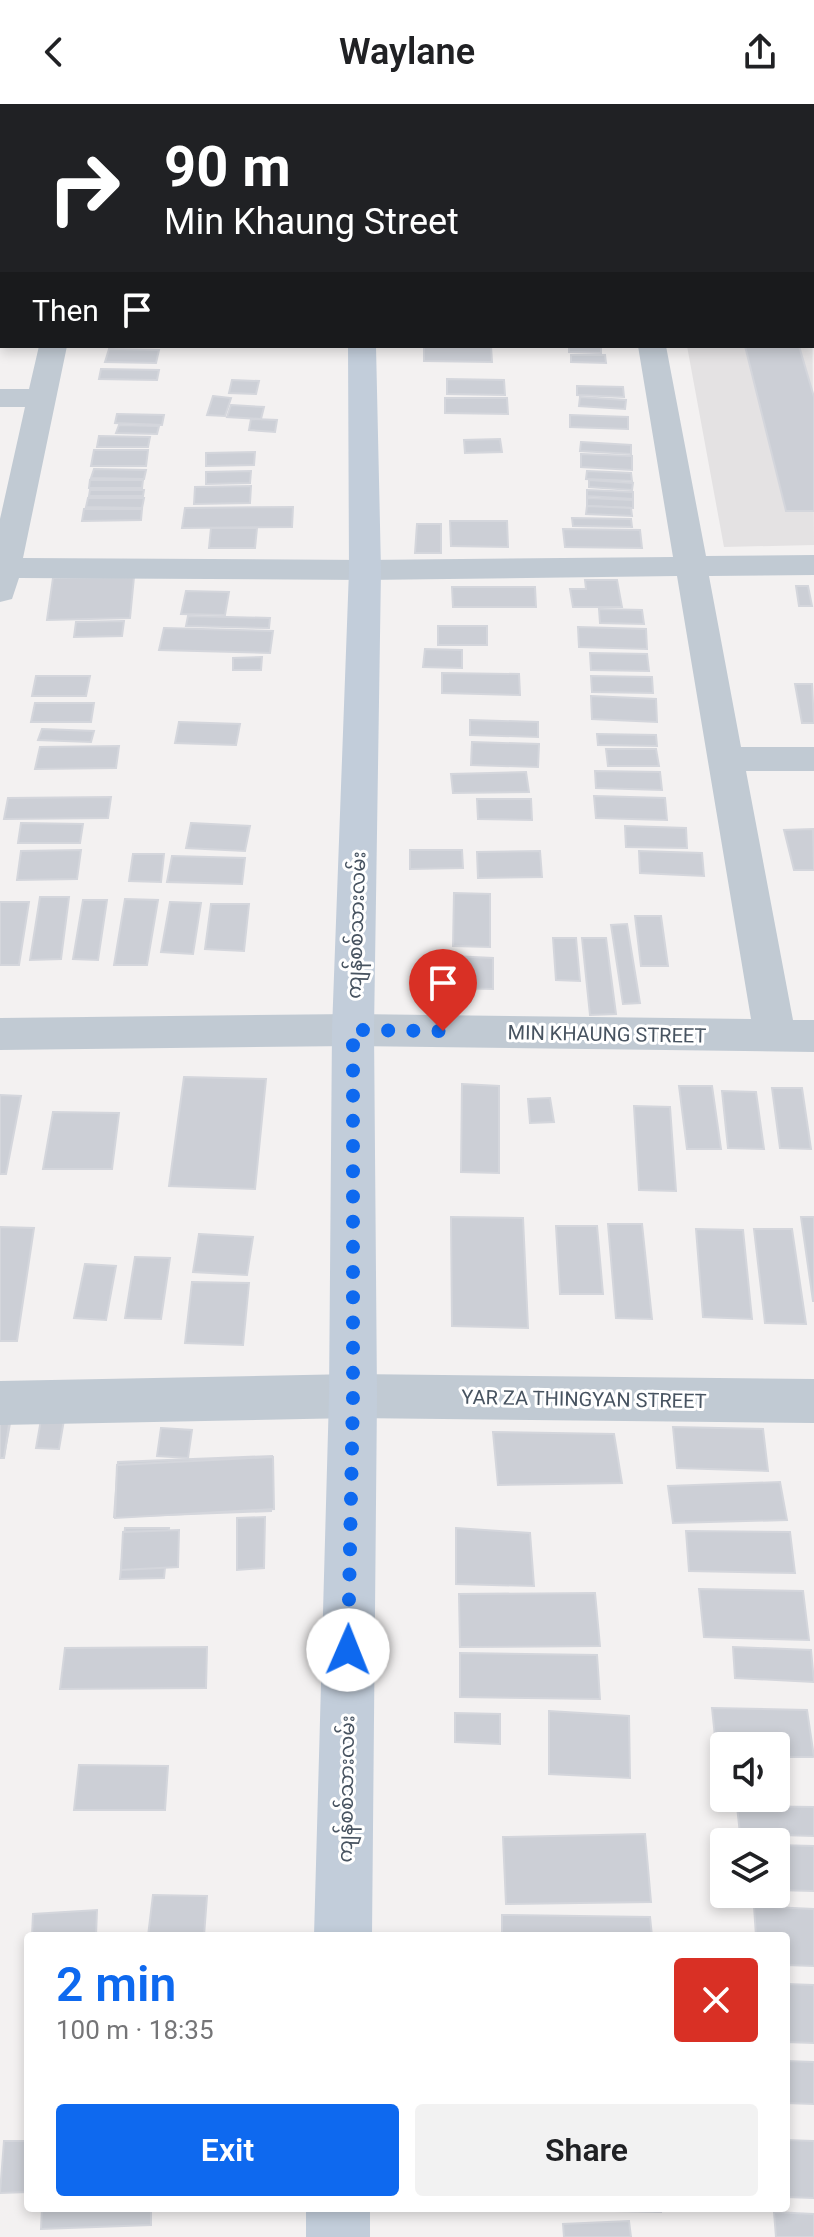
<!DOCTYPE html>
<meta charset="utf-8">
<style>
:root{--surface:#fff;--page:#f2f2f2;--text:#202124;--muted:#757577;--accent:#0e69ef}
body{margin:0;font-family:Roboto,"Noto Sans Myanmar",sans-serif;background:var(--page);color:var(--text);height:100vh;display:flex;flex-direction:column;font-size:30px;white-space:nowrap}
*{box-sizing:border-box;margin:0}
p{font-size:26px;color:var(--muted)}
.icon{flex:none;width:44px;height:44px;fill:none;stroke:currentColor;stroke-width:2;stroke-linecap:round;stroke-linejoin:round}
.map{position:relative;flex:1;overflow:hidden}
.panel{position:absolute;left:24px;top:1828px;width:766px;height:280px;display:flex;flex-direction:column;background:var(--surface);border-radius:8px;box-shadow:0 4px 12px #0003}
.panel>*{flex:none}
.hud{position:absolute;left:0px;top:0px;width:814px;height:244px;box-shadow:0 4px 12px #0003;background:#202124;color:#fff;overflow:hidden}
.controls{position:absolute;left:710px;top:1628px;display:grid;gap:16px}
.controls a{display:grid;place-items:center;width:80px;height:80px;border-radius:8px;background:var(--surface);box-shadow:0 4px 12px #0003;font-size:40px}
.pin{position:absolute;display:grid;place-items:center;width:68px;height:68px;color:#fff;margin:-82px -34px;border-radius:50% 50% 50% 0;rotate:-45deg;box-shadow:0 0 8px #0007}
.pin .icon{rotate:45deg}
.me{position:absolute;width:88px;margin:-44px;rotate:1deg;stroke-linejoin:round;filter:drop-shadow(0 0 6px #0008)}
.turn{display:flex;align-items:center;gap:28px;height:168px;padding:0 32px;font-size:36px}
.turn .icon{width:104px;height:104px;stroke-width:2.5}
.turn b{display:block;font-size:56px;line-height:68px}
.then{display:flex;align-items:center;height:76px;padding:0 32px;background:#0003;gap:16px;font-size:30px}
.round{display:grid;place-items:center;flex:none;width:84px;height:84px;border-radius:8px;background:var(--page)}
.head{display:flex;align-items:center;justify-content:space-between;height:136px;padding:0 32px}
h1{font-size:48px;font-weight:600;line-height:60px;color:var(--accent)}
.button{display:flex;gap:16px;margin-top:auto;padding:16px 32px}
.button a{flex:1;height:92px;border-radius:8px;background:var(--accent);color:#fff;font-size:32px;font-weight:600;line-height:92px;text-align:center}
.button a+a{background:var(--page);color:var(--text)}
header{display:flex;justify-content:space-between;align-items:center;height:104px;padding:0 32px;background:var(--surface);font-size:36px;font-weight:600}
.map>svg:first-child{display:block}
.education{fill:#e4e2e3}
.building{fill:#cccfd6;stroke:#d4d6dc;stroke-width:2}
.lines{fill:none;stroke-linecap:round;stroke-linejoin:round}
.street{fill:#c1cad3;fill-rule:evenodd}
.secondary{fill:#c2cdda;fill-rule:evenodd}
.route{stroke:#0e69ef;stroke-width:14;stroke-dasharray:0 25.2}
.labels{text-anchor:middle;dominant-baseline:central;stroke-width:6;stroke-linejoin:round;paint-order:stroke}
.street-label{font-size:20px;fill:#475360;stroke:#fff}
</style>
<header><svg class="icon" aria-label="back" viewBox="0 0 24 24"><path d="M15 5l-7 7 7 7"/></svg>Waylane<svg class="icon" aria-label="share" viewBox="0 0 24 24"><path d="M12 15V3M7 8l5-5 5 5M5 13v7h14v-7"/></svg></header>
<div class="map">
<svg width="814" height="2133" viewBox="0 0 814 2133">
<rect width="100%" height="100%" fill="#f3f1f1"/>
<path class="education" d="M812,167L814,441L724,443L687,242H812Z"/>
<g class="building">
<path d="M424,242H491L492,258L424,257Z"/>
<path d="M569,242L601,243V249L569,248Z"/>
<path d="M745,242H799L814,293V407H786Z"/>
<path d="M109,245L159,246L156,259L105,258Z"/>
<path d="M571,251H605L606,259L571,258Z"/>
<path d="M101,265L159,266L157,276L99,275Z"/>
<path d="M447,275L504,276L505,291L447,290Z"/>
<path d="M232,276L259,277L256,290L229,289Z"/>
<path d="M577,282L623,283L624,293L577,291Z"/>
<path d="M213,292L231,294L225,312L207,311Z"/>
<path d="M580,293L626,296L625,305L579,302Z"/>
<path d="M445,294H507L508,310L445,309Z"/>
<path d="M231,301L264,303L261,315L227,313Z"/>
<path d="M117,310L164,311L162,321L115,319Z"/>
<path d="M570,311L628,313V325L570,323Z"/>
<path d="M251,315L277,316L275,328L249,326Z"/>
<path d="M119,321L159,322L157,330L116,329Z"/>
<path d="M99,332L150,333L148,343H97Z"/>
<path d="M500,335L502,348L465,349L464,336Z"/>
<path d="M581,338L631,341V350L580,347Z"/>
<path d="M94,346H148L146,362H91Z"/>
<path d="M255,348L254,361L206,362V349Z"/>
<path d="M581,350L632,352V366L581,363Z"/>
<path d="M94,365L146,366L144,375L91,374Z"/>
<path d="M251,367L250,379L206,380V368Z"/>
<path d="M587,367L631,369L632,377L586,375Z"/>
<path d="M90,376H143L142,384H89Z"/>
<path d="M589,376L633,379L632,386L589,383Z"/>
<path d="M251,382L250,399L194,400L195,383Z"/>
<path d="M90,386H144L143,392H89Z"/>
<path d="M587,386L633,388V395L587,392Z"/>
<path d="M88,394H144L142,404L86,403Z"/>
<path d="M587,394L633,396V404L587,402Z"/>
<path d="M587,402L631,404L632,412L586,410Z"/>
<path d="M293,403L292,423L182,424L185,404Z"/>
<path d="M84,405H142L141,416L82,417Z"/>
<path d="M572,414L631,415L632,423L573,422Z"/>
<path d="M450,417H507L508,443L451,442Z"/>
<path d="M417,420H441V449H415Z"/>
<path d="M211,424H257L255,444H209Z"/>
<path d="M563,425L640,426L642,444L565,443Z"/>
<path d="M134,473L130,514L47,516L53,474Z"/>
<path d="M585,476H617L622,503H573L570,485H586Z"/>
<path d="M796,482H808L812,502H799Z"/>
<path d="M452,483H535L536,503H453Z"/>
<path d="M186,487L229,488L225,511L181,510Z"/>
<path d="M599,505L642,506L644,520L600,519Z"/>
<path d="M188,512L270,514L269,524L186,522Z"/>
<path d="M124,517L122,532L74,533L76,518Z"/>
<rect x="438" y="522" width="49" height="19"/>
<path d="M578,523L646,525L647,545L579,543Z"/>
<path d="M164,524L273,527L270,549L159,546Z"/>
<path d="M425,545L462,546V564L423,563Z"/>
<path d="M590,549L647,550L649,567L591,566Z"/>
<path d="M262,553L261,566H233V554Z"/>
<path d="M442,569L519,570L520,591L442,589Z"/>
<path d="M36,572H90L86,592H32Z"/>
<path d="M591,572L652,573L653,589L592,588Z"/>
<path d="M795,580H812L814,619H802Z"/>
<path d="M591,592L656,595L657,618L592,615Z"/>
<path d="M35,599H94L91,618H31Z"/>
<path d="M470,616L538,618V633L470,631Z"/>
<path d="M179,618L240,620L236,641L175,639Z"/>
<path d="M42,625L94,627L91,638L38,636Z"/>
<path d="M597,630L656,631L657,642L598,641Z"/>
<path d="M472,638L539,640L538,663L471,661Z"/>
<path d="M119,642L116,664L35,665L40,643Z"/>
<path d="M606,645H656L659,662H608Z"/>
<path d="M595,667L660,668L662,686L596,684Z"/>
<path d="M526,668L529,688L453,689L451,670Z"/>
<path d="M594,692L665,694L667,716L596,714Z"/>
<path d="M111,693L108,714L4,715L8,694Z"/>
<path d="M477,695H531L532,716L478,715Z"/>
<path d="M21,719L83,720L80,739H18Z"/>
<path d="M191,719L250,722L245,747L186,744Z"/>
<path d="M625,722L686,724L687,744L626,743Z"/>
<path d="M813,725L814,766H794L784,726Z"/>
<path d="M81,746L77,775L17,776L21,747Z"/>
<path d="M410,746H462L463,764L410,765Z"/>
<path d="M540,747L542,773L478,774L477,748Z"/>
<path d="M639,747L702,749L704,772L640,769Z"/>
<path d="M133,750H164L161,778L129,777Z"/>
<path d="M172,752L245,754L242,780L167,778Z"/>
<path d="M454,789L490,790V843L453,842Z"/>
<path d="M40,793H69L61,855L30,856Z"/>
<path d="M125,795L158,796L147,861H114Z"/>
<path d="M83,796H107L98,856L73,855Z"/>
<path d="M0,798H29L19,861H0Z"/>
<path d="M170,798L201,799L193,850L161,848Z"/>
<path d="M211,800H249L244,847L205,845Z"/>
<path d="M635,812H661L668,862H641Z"/>
<path d="M627,820L640,899L623,900L611,821Z"/>
<path d="M553,834H576L580,877L556,876Z"/>
<path d="M582,834H606L616,910L590,911Z"/>
<path d="M452,852L493,854V885L452,884Z"/>
<path d="M184,973L266,975L255,1085L169,1082Z"/>
<path d="M462,980L499,982V1069L461,1068Z"/>
<path d="M679,982H712L721,1045H687Z"/>
<path d="M772,984H802L811,1045L780,1044Z"/>
<path d="M722,987L756,988L764,1045L728,1044Z"/>
<path d="M0,991L21,992L6,1070H0Z"/>
<path d="M550,994L554,1018L530,1019L528,995Z"/>
<path d="M634,1002L670,1003L676,1087L639,1086Z"/>
<path d="M53,1008L119,1009L112,1065H43Z"/>
<path d="M451,1113L523,1114L528,1224L452,1222Z"/>
<path d="M801,1113H814V1197H813Z"/>
<path d="M608,1120H642L652,1215L616,1214Z"/>
<path d="M556,1122H597L603,1190H560Z"/>
<path d="M0,1123L34,1124L17,1237H0Z"/>
<path d="M696,1125L743,1126L752,1215L703,1213Z"/>
<path d="M754,1125H792L806,1220L765,1219Z"/>
<path d="M199,1130L253,1133L247,1171L193,1168Z"/>
<path d="M135,1153L170,1154L161,1215L125,1214Z"/>
<path d="M85,1160L116,1162L106,1216L74,1214Z"/>
<path d="M192,1178L249,1179L243,1241L185,1239Z"/>
<path d="M42,1310H65L59,1345L36,1344Z"/>
<path d="M0,1314H11L4,1352L0,1351Z"/>
<path d="M10,1314L4,1354H0V1315Z"/>
<path d="M673,1323L763,1325L768,1367L677,1364Z"/>
<path d="M161,1324L192,1326L188,1354L157,1352Z"/>
<path d="M493,1328L614,1330L622,1379L498,1381Z"/>
<path d="M272,1352L271,1407L114,1413L118,1358Z"/>
<path d="M273,1353L274,1405L115,1414L117,1361Z"/>
<path d="M780,1378L787,1416L673,1419L668,1382Z"/>
<path d="M265,1413L264,1464L237,1466V1414Z"/>
<path d="M125,1424H169L164,1474L120,1475Z"/>
<path d="M456,1424L530,1429L534,1482L456,1480Z"/>
<path d="M179,1426L178,1463L121,1466L123,1428Z"/>
<path d="M686,1427L790,1428L795,1469L689,1467Z"/>
<path d="M699,1485L803,1487L809,1536L704,1533Z"/>
<path d="M595,1489L600,1542L460,1543L459,1490Z"/>
<path d="M207,1543L206,1584L60,1585L65,1544Z"/>
<path d="M733,1543L811,1546L814,1578L735,1574Z"/>
<path d="M460,1549L597,1551L600,1595L460,1593Z"/>
<path d="M712,1604L807,1606L814,1653H776V1642H724V1652H717Z"/>
<path d="M549,1607L629,1612L630,1674L549,1670Z"/>
<path d="M455,1609L500,1610V1640L455,1638Z"/>
<path d="M79,1661L168,1662L165,1706H74Z"/>
<path d="M737,1702L814,1703V1732L740,1730Z"/>
<path d="M645,1730L651,1798L506,1800L503,1733Z"/>
<path d="M776,1741L814,1742V1787L776,1786Z"/>
<path d="M153,1791L207,1792L204,1832H148Z"/>
<path d="M754,1802L814,1805V1862L786,1861V1832H756Z"/>
<path d="M97,1806L96,1832H32L33,1810Z"/>
<path d="M502,1811L650,1813L652,1832H502Z"/>
<path d="M786,1880L814,1881V1939L786,1938Z"/>
<path d="M786,1957L814,1958V2000L786,1999Z"/>
<path d="M786,2036L814,2037V2094L786,2093Z"/>
<path d="M4,2037H28V2088L0,2089Z"/>
<path d="M42,2104H151V2121L41,2125Z"/>
<path d="M519,2104H661V2108L519,2105Z"/>
<path d="M774,2108L814,2110V2133H776Z"/>
<path d="M629,2117L631,2133H564L563,2120Z"/>
</g>
<g class="lines">
<g class="street">
<rect x="93" y="0" width="24" height="2"/>
<path d="M596,0H620L621,2H597Z"/>
<rect x="812" y="34" width="2" height="14"/>
<rect x="0" y="37" width="2" height="14"/>
<rect x="812" y="147" width="2" height="16"/>
<rect x="0" y="148" width="2" height="16"/>
<path d="M39,242H67L23,454L365,456L673,453L638,242H666L706,452L814,451V471L709,472L741,643H814V667H746L793,916H814V948L353,942L0,946V914L353,910L751,915L677,472L365,476L19,474L12,495L0,498V415L25,303H0V285H29Z"/>
<path d="M353,1270L814,1275V1319L353,1314L0,1321V1277Z"/>
</g>
<g class="secondary">
<rect x="355" y="0" width="24" height="2"/>
<path d="M348,242H376L381,466L374,926L377,1292L372,1832H314L329,1292L332,926L349,466Z"/>
<rect x="306" y="2104" width="64" height="29"/>
</g>
</g>
<g class="lines">
<path class="route" d="M348,1546L353,1292V926L443,927"/>
</g>
<g class="labels">
<g class="street-label">
<text transform="translate(356 821) rotate(-88)">ကျန်စစ်သားလမ်း</text>
<text transform="translate(607 930) rotate(1)">MIN KHAUNG STREET</text>
<text transform="translate(584 1295) rotate(1)">YAR ZA THINGYAN STREET</text>
<text transform="translate(346 1685) rotate(-89)">ကျန်စစ်သားလမ်း</text>
</g>
</g>
</svg>
<div class="controls">
<a><svg class="icon" aria-label="sound" viewBox="0 0 24 24"><path d="M4 9h4l5-4v14l-5-4H4zM17 9q2 3 0 6"/></svg></a>
<a><svg class="icon" aria-label="layers" viewBox="0 0 24 24"><path d="M12 4l9 5-9 5-9-5zM3 14l9 5 9-5"/></svg></a>
</div>
<div class="pin" style="left:443px;top:927px;background:#d93025"><svg class="icon" aria-label="arrive" viewBox="0 0 24 24"><path d="M6 21V4h12l-3 4 3 4H6"/></svg></div>
<svg class="me" style="left:348px;top:1546px" viewBox="-20 -20 40 40"><circle r="19" fill="#fff"/><path d="M0-13L10 11 0 6-10 11z" fill="#0e69ef"/></svg>
<div class="hud">
<div class="turn"><svg class="icon" aria-label="right" viewBox="0 0 24 24"><path d="M7 20v-9h11M14 6l5 5-5 5"/></svg><div><b>90 m</b>Min Khaung Street</div></div>
<div class="then">Then<svg class="icon" aria-label="arrive" viewBox="0 0 24 24"><path d="M6 21V4h12l-3 4 3 4H6"/></svg></div>
</div>
<section class="panel">
<div class="head"><div><h1>2 min</h1><p>100 m · 18:35</p></div><a class="round" style="background:#d93025;color:#fff"><svg class="icon" aria-label="close" viewBox="0 0 24 24"><path d="M6 6l12 12M18 6L6 18"/></svg></a></div>
<div class="button"><a>Exit</a><a>Share</a></div>
</section>
</div>
